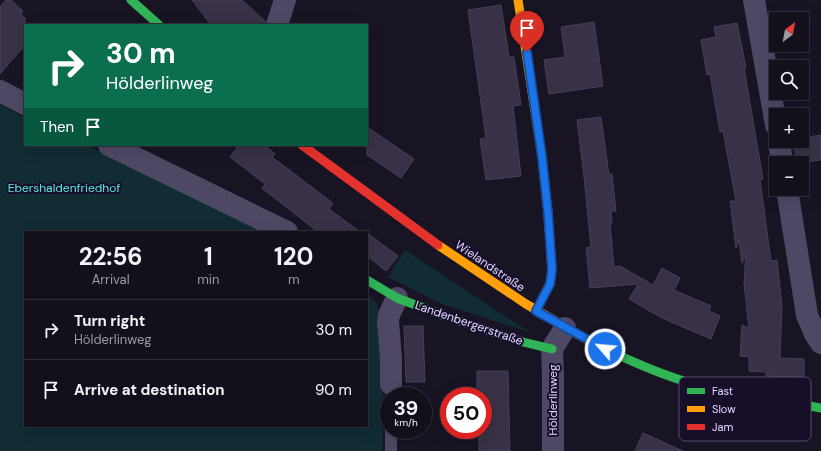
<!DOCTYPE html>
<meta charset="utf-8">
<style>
:root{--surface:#130f1b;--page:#1c1824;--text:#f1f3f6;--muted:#9d9ca3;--line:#322f3a}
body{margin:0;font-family:"DM Sans",sans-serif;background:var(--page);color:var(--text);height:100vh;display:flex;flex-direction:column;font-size:15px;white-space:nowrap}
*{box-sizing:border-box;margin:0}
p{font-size:13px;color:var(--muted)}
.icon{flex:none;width:22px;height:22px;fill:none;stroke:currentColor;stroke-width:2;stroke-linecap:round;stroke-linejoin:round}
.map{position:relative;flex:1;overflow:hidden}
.drawer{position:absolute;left:24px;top:231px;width:344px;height:196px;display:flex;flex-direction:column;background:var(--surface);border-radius:0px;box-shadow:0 4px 16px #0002,0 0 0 1px var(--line)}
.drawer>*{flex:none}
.top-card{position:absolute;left:24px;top:24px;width:344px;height:122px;border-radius:0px;box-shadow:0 4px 16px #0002,0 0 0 1px var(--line);background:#0b6e4f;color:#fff;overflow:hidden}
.needle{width:26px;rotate:32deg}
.fabs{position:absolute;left:769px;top:12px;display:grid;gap:8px}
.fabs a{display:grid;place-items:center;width:40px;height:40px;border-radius:0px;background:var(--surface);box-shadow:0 4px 16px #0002,0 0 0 1px var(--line);font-size:20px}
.speed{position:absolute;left:380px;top:387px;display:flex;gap:8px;font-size:20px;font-weight:700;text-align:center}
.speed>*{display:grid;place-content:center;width:52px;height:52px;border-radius:50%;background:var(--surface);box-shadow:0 4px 16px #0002,0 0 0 1px var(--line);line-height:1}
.speed small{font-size:10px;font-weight:400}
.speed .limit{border:6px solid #d22;background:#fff;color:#111}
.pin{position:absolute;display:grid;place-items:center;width:34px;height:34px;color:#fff;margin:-41px -17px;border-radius:50% 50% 50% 0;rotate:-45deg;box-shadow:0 0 4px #0007}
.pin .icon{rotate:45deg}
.me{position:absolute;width:44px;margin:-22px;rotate:297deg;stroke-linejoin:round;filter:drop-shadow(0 0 3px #0008)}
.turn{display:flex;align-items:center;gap:14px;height:84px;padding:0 16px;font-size:18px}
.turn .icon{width:52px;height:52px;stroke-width:2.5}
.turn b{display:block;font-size:28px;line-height:34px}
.then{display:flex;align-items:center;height:38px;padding:0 16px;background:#0003;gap:8px;font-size:15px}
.eta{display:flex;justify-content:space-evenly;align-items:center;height:68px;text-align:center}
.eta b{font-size:24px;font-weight:700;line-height:28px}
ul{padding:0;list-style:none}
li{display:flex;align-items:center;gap:12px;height:60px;padding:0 16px;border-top:1px solid var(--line)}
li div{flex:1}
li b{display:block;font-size:15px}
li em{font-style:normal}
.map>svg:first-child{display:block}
.green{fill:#112c33}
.building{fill:#393246;stroke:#473f58}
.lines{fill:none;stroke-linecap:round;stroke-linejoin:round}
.lane{stroke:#4f4865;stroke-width:12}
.street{stroke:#4f4865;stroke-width:22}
.fast{stroke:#30b455;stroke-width:9}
.slow{stroke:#ff9f0a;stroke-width:9}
.jam{stroke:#e5322d;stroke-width:9}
.route-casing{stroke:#114b97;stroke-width:10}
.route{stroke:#1a73e8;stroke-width:7}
.labels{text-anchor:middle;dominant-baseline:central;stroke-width:4;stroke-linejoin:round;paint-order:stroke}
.park-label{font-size:12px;fill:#56ecdf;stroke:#170e2a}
.street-label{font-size:12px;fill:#e2d7ff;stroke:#170e2a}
.key{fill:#170e2a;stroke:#544a6a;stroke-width:1}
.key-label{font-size:11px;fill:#e2d7ff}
</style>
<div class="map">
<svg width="821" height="451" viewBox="0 0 821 451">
<rect width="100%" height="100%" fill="#191424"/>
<g class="green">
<path d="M0,104L25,118V145H85L182,188L262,232H25V426H367V295L374,300L377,304L380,324L383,385V451H0Z"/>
<path d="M405,250L528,331L529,332L442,304L388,277Z"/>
</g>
<g class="building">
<path d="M6,0H11L23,11L21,14L25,18V45L0,74V7Z"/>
<path d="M192,0H242L265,21V25H211Z"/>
<path d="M501,5L509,57H514L521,105L513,106L521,176L486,180L480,139L486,138L468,10Z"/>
<path d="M594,22L603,86L549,94L544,60L565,57L561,27Z"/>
<path d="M737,23L746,68H744L763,179H760L771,261L777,260L782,306L780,358L804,359V377L766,376V372L749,371V357L740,356L742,325L749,328L744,283L746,253L742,263L739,240L736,248L730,201H736L723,131L720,132L710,74L707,75L701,40L716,37L714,27Z"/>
<path d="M601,117L609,175L612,174L616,211H611L612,223H610L614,267L620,266L653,285L662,268L680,278L674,290L711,306L709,311L720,316L711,339L662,318L629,299L638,284L590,288L586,248L591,247L584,177L577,120Z"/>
<path d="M367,127L414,159L401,178L367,155Z"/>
<path d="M821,135V160L796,163L794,141H802V138Z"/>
<path d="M239,145H264L275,154L272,157L333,203L329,209L360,232H318L262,188L265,184L230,157Z"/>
<path d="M367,233L398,256L386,271L367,256Z"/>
<path d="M404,326H423L425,382H406Z"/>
<path d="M477,371H508L510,451H479V430H483V396H477Z"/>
<path d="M643,433L683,451H635Z"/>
</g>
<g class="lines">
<path class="lane" d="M391,451V430"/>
<g class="street">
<path d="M754,0L776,125"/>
<path d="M277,25L285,0"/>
<path d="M0,91L25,104"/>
<path d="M779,141L782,163"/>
<path d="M109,145L287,232"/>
<path d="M787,189L807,315L815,334L821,343"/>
<path d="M391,384V359L388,321L389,315L397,298"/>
<path d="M553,451V375L552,349L565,328"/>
</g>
<g class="fast">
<path d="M131,0L159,25"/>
<path d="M367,280L397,298L442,315L523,342L552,349"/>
<path d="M593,343C628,360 663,376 701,386C740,397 781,401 821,408"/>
</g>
<g class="slow">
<path d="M518,0L542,157L548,213L552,270L550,284L536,311"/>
<path d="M438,245L526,304L593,343"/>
</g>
<path class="jam" d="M302,145L438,245"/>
</g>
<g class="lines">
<g class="route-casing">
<path id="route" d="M527,52L542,157L548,213L552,270L550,284L536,311L605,349"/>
</g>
<use href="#route" class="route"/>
</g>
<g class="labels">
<g class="park-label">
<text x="64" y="188">Ebershaldenfriedhof</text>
</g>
<g class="street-label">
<text transform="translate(490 266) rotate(34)">Wielandstraße</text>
<text transform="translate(469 323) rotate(19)">Landenbergerstraße</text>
<text transform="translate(553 400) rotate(-90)">Hölderlinweg</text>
</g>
</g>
<rect x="679" y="377" width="132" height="64" rx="6" class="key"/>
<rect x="687" y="388" width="18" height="6" fill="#30b455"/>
<rect x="687" y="406" width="18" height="6" fill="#ff9f0a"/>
<rect x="687" y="424" width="18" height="6" fill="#e5322d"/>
<g class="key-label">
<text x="712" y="395">Fast</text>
<text x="712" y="413">Slow</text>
<text x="712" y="431">Jam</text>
</g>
</svg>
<div class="fabs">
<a><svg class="needle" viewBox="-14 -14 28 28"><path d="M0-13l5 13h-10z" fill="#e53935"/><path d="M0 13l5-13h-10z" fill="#9d9ca3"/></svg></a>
<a><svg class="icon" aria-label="search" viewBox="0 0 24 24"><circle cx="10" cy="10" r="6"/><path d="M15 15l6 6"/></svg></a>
<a>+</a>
<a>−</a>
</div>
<div class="speed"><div>39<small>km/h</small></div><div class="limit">50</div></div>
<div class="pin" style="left:527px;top:52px;background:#d93025"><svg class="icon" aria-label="arrive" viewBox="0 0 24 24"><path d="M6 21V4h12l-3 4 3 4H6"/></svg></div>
<svg class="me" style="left:605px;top:349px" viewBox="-20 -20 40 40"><circle r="17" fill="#1a73e8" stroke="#fff" stroke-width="3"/><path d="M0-11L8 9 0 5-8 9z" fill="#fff"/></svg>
<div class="top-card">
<div class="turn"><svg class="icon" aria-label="right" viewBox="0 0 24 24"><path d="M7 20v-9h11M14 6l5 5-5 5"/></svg><div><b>30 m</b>Hölderlinweg</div></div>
<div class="then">Then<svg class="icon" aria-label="arrive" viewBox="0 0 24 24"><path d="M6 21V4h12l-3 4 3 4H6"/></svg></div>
</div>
<section class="drawer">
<div class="eta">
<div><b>22:56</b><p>Arrival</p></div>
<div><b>1</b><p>min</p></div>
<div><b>120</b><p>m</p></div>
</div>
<ul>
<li><svg class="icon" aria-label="right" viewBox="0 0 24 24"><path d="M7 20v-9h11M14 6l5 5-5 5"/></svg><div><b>Turn right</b><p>Hölderlinweg</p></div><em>30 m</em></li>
<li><svg class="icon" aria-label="arrive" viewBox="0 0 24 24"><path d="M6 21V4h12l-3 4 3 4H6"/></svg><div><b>Arrive at destination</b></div><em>90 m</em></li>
</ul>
</section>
</div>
